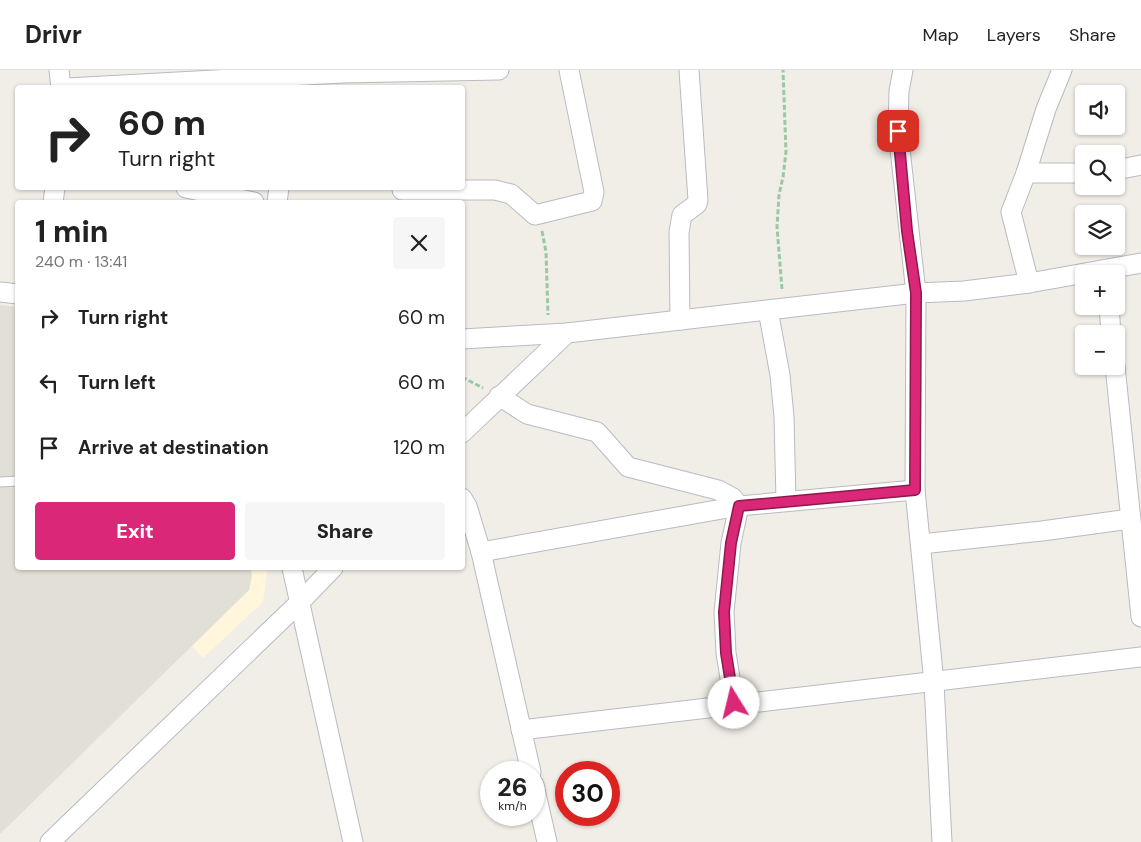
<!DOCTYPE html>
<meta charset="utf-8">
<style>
:root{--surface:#fff;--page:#f6f6f6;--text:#222;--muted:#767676;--line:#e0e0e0;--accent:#db2777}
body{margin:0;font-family:"DM Sans",sans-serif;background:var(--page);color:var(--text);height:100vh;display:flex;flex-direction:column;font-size:19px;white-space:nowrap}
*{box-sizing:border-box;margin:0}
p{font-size:16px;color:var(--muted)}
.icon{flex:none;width:28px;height:28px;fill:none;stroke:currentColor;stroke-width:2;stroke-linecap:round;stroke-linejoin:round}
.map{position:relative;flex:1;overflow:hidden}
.drawer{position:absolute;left:15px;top:130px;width:450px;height:370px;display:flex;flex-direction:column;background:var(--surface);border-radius:5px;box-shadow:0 1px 4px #0004}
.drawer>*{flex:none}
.hud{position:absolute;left:15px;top:15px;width:450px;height:105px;border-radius:5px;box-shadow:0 1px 4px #0004;background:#fff;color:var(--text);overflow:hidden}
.fabs{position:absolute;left:1075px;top:15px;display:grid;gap:10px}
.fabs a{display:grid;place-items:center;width:50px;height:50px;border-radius:5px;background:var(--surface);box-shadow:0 1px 4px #0004;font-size:25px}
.speed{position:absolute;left:480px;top:691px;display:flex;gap:10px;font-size:25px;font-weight:700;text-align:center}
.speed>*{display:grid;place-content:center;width:65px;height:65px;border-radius:50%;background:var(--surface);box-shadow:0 1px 4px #0004;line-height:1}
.speed small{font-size:12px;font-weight:400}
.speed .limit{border:8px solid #d22;background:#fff;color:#111}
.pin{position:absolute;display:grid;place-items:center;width:42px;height:42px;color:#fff;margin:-21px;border-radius:10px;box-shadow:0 2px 8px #0006}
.me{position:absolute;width:55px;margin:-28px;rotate:351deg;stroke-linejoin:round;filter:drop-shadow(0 0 4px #0008)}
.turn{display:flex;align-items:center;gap:18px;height:105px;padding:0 20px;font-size:22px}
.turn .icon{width:65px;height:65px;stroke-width:2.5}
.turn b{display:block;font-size:35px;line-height:42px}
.round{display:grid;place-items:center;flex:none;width:52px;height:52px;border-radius:5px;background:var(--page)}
.overview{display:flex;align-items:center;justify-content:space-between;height:85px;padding:0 20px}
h1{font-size:30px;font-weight:800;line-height:38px}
.button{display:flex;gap:10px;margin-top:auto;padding:10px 20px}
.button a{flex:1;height:58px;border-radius:5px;background:var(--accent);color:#fff;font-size:20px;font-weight:800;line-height:58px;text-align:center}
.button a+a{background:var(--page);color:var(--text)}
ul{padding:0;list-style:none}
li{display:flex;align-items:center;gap:15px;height:65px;padding:0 20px}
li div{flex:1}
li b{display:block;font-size:19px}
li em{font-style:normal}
header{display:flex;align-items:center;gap:30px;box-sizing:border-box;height:70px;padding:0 25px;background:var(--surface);border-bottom:1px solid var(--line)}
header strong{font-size:24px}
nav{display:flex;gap:28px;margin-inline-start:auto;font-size:18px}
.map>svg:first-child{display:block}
.commercial{fill:#fff6dc}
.education{fill:#e2dfd7}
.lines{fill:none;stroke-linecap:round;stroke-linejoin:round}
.service-casing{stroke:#b8bbc0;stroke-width:11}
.minor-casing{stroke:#b8bbc0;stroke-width:21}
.path{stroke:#99c8a5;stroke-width:3;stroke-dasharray:5 2.5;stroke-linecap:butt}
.service{stroke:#fff;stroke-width:9}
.minor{stroke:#fff;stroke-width:19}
.route-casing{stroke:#8e194d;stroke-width:12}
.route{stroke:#db2777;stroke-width:9}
</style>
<header>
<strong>Drivr</strong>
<nav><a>Map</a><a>Layers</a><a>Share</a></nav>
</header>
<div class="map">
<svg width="1141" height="772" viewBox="0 0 1141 772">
<rect width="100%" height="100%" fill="#f0eee6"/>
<path class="commercial" d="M250,498H266L267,502L263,532L203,588L192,576L249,520L252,505Z"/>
<path class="education" d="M0,235L17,237L18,498H250L252,505L249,520L0,764Z"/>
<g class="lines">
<g class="service-casing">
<path id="service" d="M0,412L18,411"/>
</g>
<g class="minor-casing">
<g id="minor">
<path d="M59,0L61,18"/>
<path d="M903,0L899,21L898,61L916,223L915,420L934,613L942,772"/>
<path d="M67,18L343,3L499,0"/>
<path d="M1116,100L1141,95"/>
<path d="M1026,103H1084"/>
<path d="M186,118L254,132"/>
<path d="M402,120H495L511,124L535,145L592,131L594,122L569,0"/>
<path d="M53,132L55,118"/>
<path d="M277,132L279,118"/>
<path d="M1029,213L1011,142L1026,103L1046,39L1062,0"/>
<path d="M0,222L18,224"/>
<path d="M1109,236L1111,264"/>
<path d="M768,240L780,305L784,347L786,431"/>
<path d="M680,250L679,162L682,145L697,134L698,130L689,0"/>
<path d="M462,269L567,263L916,223L964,221L1029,213L1141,193"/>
<path d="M1115,296L1141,547"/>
<path d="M499,326L527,344L597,362L628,397L718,420L733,428L739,436L731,473L724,542L726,583L734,633"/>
<path d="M462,363L567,263"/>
<path d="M462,428L467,436L481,482L531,702"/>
<path d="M921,474L1042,461L1130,449"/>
<path d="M481,482L739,436L915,420"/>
<path d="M292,498L353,772"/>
<path d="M521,660C728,634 935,613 1141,587"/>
<path d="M534,715L547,772"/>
<path d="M50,772L300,532L333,498"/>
</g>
</g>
<g class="path">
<path d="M542,161L546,182L548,245"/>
<path d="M782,219L777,157L779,125L783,107L786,82L783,0"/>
<path d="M462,307L483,318"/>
</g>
<use href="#service" class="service"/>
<use href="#minor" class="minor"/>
</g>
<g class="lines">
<g class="route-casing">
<path id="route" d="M734,633L726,583L724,542L731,473L739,436L915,420L916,223L907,161L898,61"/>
</g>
<use href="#route" class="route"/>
</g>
</svg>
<div class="fabs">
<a><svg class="icon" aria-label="sound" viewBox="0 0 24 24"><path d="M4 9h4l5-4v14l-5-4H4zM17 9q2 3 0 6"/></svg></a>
<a><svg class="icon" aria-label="search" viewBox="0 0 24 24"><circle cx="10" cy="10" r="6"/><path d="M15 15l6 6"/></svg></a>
<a><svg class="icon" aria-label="layers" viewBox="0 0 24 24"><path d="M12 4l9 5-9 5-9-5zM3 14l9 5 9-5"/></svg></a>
<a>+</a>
<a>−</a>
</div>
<div class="speed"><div>26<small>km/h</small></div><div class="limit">30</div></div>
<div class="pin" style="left:898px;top:61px;background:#d93025"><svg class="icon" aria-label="arrive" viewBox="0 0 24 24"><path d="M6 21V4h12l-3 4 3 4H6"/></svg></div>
<svg class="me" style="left:734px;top:633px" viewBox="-20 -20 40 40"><circle r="19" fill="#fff"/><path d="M0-13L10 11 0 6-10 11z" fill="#db2777"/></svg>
<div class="hud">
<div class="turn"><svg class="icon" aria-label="right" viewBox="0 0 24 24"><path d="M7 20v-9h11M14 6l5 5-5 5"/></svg><div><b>60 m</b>Turn right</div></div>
</div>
<section class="drawer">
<div class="overview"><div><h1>1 min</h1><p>240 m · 13:41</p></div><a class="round"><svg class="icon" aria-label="close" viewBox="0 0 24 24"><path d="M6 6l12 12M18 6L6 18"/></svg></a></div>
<ul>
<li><svg class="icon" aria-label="right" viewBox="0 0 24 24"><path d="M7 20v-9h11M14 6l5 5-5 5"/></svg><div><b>Turn right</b></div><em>60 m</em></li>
<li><svg class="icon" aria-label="left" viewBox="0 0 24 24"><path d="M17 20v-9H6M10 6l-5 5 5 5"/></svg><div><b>Turn left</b></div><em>60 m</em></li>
<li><svg class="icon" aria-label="arrive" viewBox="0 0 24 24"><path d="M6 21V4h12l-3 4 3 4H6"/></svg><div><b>Arrive at destination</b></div><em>120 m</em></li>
</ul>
<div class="button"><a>Exit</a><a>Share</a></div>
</section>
</div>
